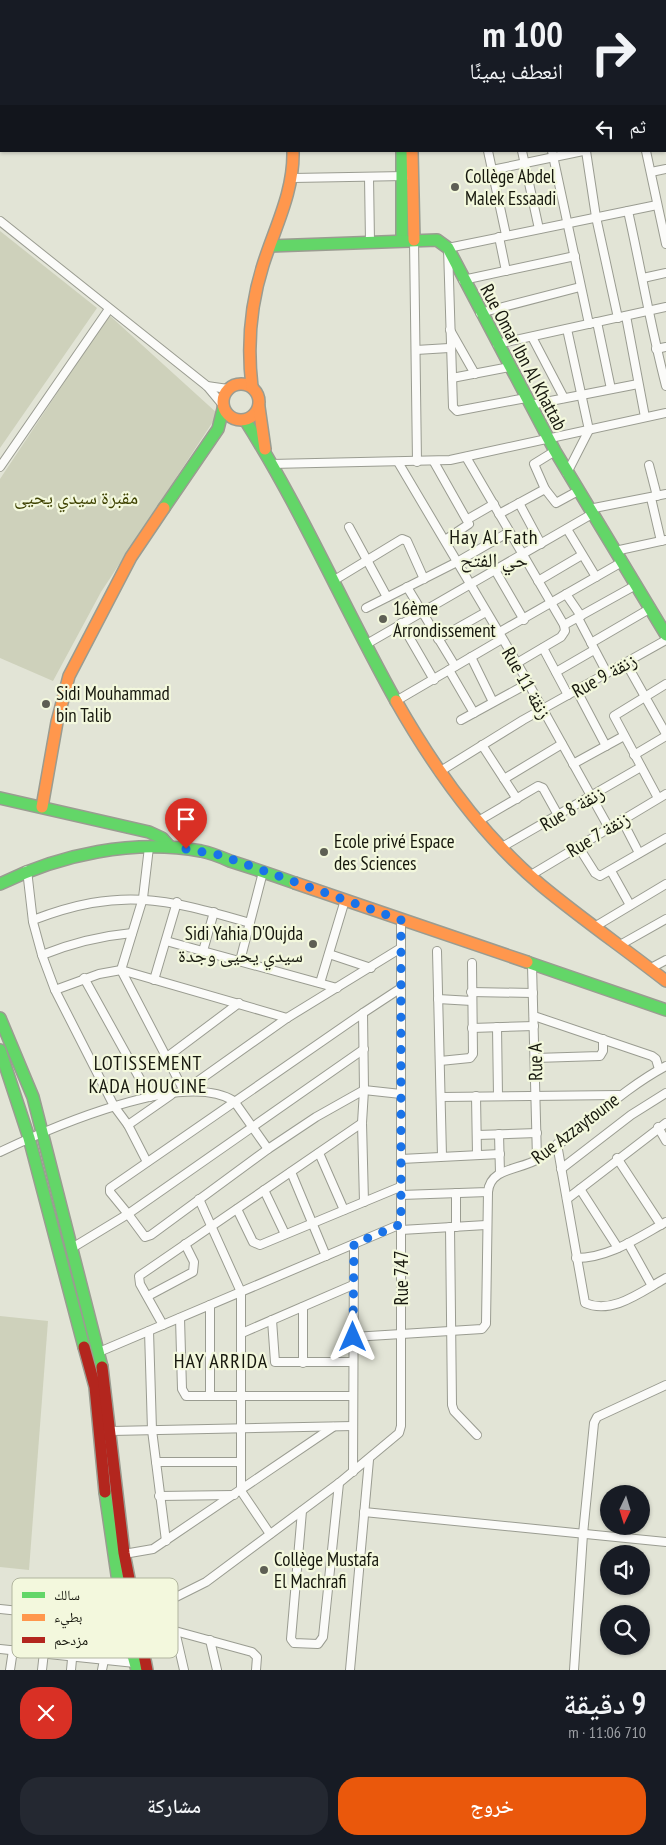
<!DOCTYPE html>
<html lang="ar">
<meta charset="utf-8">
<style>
:root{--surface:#171b24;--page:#242831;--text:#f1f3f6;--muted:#9ea1a6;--accent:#ea580c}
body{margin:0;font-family:"PT Sans Narrow","Noto Naskh Arabic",sans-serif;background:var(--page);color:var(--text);direction:rtl;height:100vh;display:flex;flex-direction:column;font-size:19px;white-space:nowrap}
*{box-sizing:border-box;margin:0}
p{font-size:16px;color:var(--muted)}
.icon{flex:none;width:28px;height:28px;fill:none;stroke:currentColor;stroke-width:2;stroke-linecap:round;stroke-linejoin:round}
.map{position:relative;height:1670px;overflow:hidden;direction:ltr}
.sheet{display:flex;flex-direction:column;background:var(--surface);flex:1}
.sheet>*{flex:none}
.guide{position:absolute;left:0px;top:0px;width:666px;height:152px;box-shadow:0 1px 4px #0004;direction:rtl;background:#171b24;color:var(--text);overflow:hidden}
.needle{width:32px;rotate:184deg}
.fabs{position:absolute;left:600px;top:1485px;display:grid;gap:10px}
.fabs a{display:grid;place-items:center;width:50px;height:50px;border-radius:50%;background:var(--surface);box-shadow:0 1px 4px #0004;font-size:25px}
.pin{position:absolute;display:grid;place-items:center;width:42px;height:42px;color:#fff;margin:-51px -21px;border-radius:50% 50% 50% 0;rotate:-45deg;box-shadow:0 0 5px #0007}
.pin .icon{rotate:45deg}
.me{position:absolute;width:55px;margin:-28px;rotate:0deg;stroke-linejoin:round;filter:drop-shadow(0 0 4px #0008)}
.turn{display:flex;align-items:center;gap:18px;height:105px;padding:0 20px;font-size:22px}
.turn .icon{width:65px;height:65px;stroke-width:2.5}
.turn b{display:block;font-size:35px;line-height:42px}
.then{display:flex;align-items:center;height:48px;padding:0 20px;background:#0003;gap:10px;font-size:19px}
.round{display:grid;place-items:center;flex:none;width:52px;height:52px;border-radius:20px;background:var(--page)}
.overview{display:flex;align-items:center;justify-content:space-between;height:85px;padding:0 20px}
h1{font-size:30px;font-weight:600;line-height:38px}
.button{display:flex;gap:10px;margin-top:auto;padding:10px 20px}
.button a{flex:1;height:58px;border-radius:20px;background:var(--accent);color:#fff;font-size:20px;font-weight:600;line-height:58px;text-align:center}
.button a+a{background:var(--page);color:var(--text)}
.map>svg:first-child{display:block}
.green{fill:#ced1bb}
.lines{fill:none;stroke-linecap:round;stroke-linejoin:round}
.street-casing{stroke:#9a9c91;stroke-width:10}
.fast-casing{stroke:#9a9c91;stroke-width:14}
.slow-casing{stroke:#9a9c91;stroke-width:14}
.jam-casing{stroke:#9a9c91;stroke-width:14}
.street{stroke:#fbfbf9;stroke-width:8}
.fast{stroke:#63d668;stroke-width:11}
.slow{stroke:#ff974d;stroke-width:11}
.jam{stroke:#b3261e;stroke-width:11}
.route{stroke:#1a73e8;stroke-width:9;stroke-dasharray:0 16.2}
.poi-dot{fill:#5e5f54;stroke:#f3f8dd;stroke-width:2}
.labels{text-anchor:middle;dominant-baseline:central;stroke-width:4.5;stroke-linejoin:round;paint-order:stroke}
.poi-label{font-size:19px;fill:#17180e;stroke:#f3f8dd;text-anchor:start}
.street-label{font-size:19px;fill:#17180e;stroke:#f3f8dd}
.park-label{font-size:19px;fill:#3e4201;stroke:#f3f8dd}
.neighbourhood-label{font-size:20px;letter-spacing:1px;fill:#17180e;stroke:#f3f8dd}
.key{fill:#f3f8dd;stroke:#b1b59f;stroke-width:1}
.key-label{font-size:14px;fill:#17180e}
</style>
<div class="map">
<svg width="666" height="1670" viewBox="0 0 666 1670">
<rect width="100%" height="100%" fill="#e2e4d6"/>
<g class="green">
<path d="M0,231L97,308L0,448Z"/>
<path d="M109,315L218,414L101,592L53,681L0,658V479Z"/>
<path d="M0,1316L48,1321L29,1570L0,1567Z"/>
</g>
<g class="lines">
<g class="street-casing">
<g id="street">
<path d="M384,0H400"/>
<path d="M457,0V1"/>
<path d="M553,0V1"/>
<path d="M625,0L626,1"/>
<path d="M344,1V0"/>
<path d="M665,15H666"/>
<path d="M665,49H666"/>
<path d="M665,134H666"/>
<path d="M488,151L506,235"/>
<path d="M522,151L539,229"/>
<path d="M552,151L589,324"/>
<path d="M586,151L596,217L618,318"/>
<path d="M646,151L666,244"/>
<path d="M492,170L583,151"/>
<path d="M651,172L666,169"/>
<path d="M369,177L370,242"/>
<path d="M293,178L405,176"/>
<path d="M628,211C641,269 651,329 666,386"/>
<path d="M0,221L207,386L222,404"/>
<path d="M499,237L506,271"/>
<path d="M414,240L417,462"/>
<path d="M643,278L666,273"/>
<path d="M463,280L575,256"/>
<path d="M480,313L580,287"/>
<path d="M626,316L645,417"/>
<path d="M597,322L611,389"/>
<path d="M567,329L589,430L567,473"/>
<path d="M450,330L475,374"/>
<path d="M532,337L564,398"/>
<path d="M497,344L666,307"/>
<path d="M656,349L666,347"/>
<path d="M416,350L449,348"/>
<path d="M452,378L510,367"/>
<path d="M207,386L228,389"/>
<path d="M526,398L457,411L453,407L448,248L657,205"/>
<path d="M530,405L638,384"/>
<path d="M555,451L534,464L545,489L556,503L578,491"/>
<path d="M466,457L564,625L565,631L561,637L517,663"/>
<path d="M398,462L517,663L609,828"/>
<path d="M434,462L469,524L445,540"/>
<path d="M271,464L450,460L666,413"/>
<path d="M649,465L657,496"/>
<path d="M0,467L109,309"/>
<path d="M651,498L661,541"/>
<path d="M519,503L541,544"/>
<path d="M589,509L666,494"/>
<path d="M499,514L545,489"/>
<path d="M468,519L494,504"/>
<path d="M349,527L387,597"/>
<path d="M567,529L596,577"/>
<path d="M615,551L666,540"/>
<path d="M495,570L524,620"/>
<path d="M333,581L402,539L407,541L424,579"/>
<path d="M538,581L582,555"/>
<path d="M407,587L455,666"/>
<path d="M566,594L581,616"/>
<path d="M366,608L457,562L509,532"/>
<path d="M578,618L607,673"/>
<path d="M401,623L434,680"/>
<path d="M564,625L636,585"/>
<path d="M498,633L622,562"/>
<path d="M438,639L486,612"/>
<path d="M591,643L651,608"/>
<path d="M365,645L592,514"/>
<path d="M543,648L568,695"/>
<path d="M471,657L493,702"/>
<path d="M626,663L666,734"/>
<path d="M449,670L474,713"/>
<path d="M556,672L594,650"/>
<path d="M577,691L606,746"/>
<path d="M396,701L502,639"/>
<path d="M461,720L527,684"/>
<path d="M482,745L517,799"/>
<path d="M634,755L666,736"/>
<path d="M573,764L624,736"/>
<path d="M439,772L523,720L666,640"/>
<path d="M504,779L562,744"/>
<path d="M658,798L614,716L666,684"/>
<path d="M480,820L538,786L543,788L558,815"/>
<path d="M622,820L639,853"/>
<path d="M578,846L595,873L600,876L666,838"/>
<path d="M149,847L143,898L121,970L184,1091L287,1018L401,948"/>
<path d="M502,847L641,767"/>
<path d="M27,870L33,922L42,955L55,990L114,1106L128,1125L171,1095"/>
<path d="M611,871L630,905"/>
<path d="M531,875L666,794"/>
<path d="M33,920C120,887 164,898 250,923"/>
<path d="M596,926L666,884"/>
<path d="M166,941L337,988"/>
<path d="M620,945L666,919"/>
<path d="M203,951L214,912"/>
<path d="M437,951L442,1156"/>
<path d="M329,954L371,968"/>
<path d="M42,955C72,943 100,936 132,933"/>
<path d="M240,961L263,872"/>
<path d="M532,965L537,1159"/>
<path d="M651,968L666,960"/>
<path d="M84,978L150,1097"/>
<path d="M154,980L177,902"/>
<path d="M320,983L345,900"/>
<path d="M401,988L363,1013L364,1090L401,1094"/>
<path d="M55,990L99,974L121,970L287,1018"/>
<path d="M471,992L533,993"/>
<path d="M438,999L472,1001"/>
<path d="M363,1013L110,1188V1192L128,1214L364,1049"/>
<path d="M534,1016L652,1056L656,1059L659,1069"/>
<path d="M497,1027L498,1096"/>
<path d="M472,1028L534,1026"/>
<path d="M167,1057L239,1003"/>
<path d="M535,1058L600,1056L603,1051V1039"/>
<path d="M440,1061L470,1058L473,1054L472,963"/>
<path d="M476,1096L477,1155"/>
<path d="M441,1097L619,1095"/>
<path d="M128,1125L147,1162"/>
<path d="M658,1127L666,1141"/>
<path d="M499,1134L500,1173"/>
<path d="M477,1135L537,1133"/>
<path d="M557,1144L585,1303C613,1315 642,1291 666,1278"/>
<path d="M0,1152C50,1128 184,1069 234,1101L268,1149"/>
<path d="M319,1153L344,1210"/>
<path d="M617,1158L661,1225"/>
<path d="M401,1159L500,1154"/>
<path d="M561,1169L631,1115L666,1093"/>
<path d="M291,1172L326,1256"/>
<path d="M580,1189L618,1248"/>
<path d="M264,1190L285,1234"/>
<path d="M401,1195L488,1192C490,1167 521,1170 538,1159C583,1130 619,1091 666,1066"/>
<path d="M199,1199L241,1292V1491L270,1534"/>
<path d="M567,1199L666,1123"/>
<path d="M237,1209L253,1242L260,1245L400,1187"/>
<path d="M450,1227L452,1405L454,1411L477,1435"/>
<path d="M456,1227V1193"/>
<path d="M401,1230L486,1225"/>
<path d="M628,1243L652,1286"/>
<path d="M72,1248L128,1214L145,1237L151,1235L268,1149L316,1117L364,1090L362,1123L364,1202"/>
<path d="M576,1258C609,1258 637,1238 666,1222"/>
<path d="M148,1296L193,1272L194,1262L185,1244"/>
<path d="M210,1305V1396"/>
<path d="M303,1307V1363"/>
<path d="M180,1318L182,1389L186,1396H353"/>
<path d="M272,1320L275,1362H353"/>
<path d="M163,1325L140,1284L139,1276L362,1123"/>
<path d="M149,1331L152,1430L166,1541"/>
<path d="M242,1333L353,1285"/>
<path d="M353,1337L482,1329L486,1324L488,1192"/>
<path d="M99,1352L401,1224"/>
<path d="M111,1431L353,1426"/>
<path d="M156,1462H241"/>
<path d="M353,1472L354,1244"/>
<path d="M159,1496L234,1495"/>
<path d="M302,1511L291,1639L294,1643L318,1644L323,1637L339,1483"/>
<path d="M364,1512L666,1542"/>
<path d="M124,1554L153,1549L333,1427"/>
<path d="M0,1609L136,1623L175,1631L252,1652L257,1657L256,1670"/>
<path d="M134,1611L172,1599L206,1582L339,1483L399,1433L401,1426V920"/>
<path d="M175,1631L184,1670"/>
<path d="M210,1640L217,1670"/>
<path d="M0,1649L135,1663"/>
<path d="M10,1670L13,1650"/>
<path d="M42,1670L44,1652"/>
<path d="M71,1670L76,1617"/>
<path d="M102,1670L104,1660"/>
<path d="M350,1670L369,1460"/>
<path d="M574,1670L583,1534L594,1423L597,1417L666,1385"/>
</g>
</g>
<g class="fast-casing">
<g id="fast">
<path d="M282,0V1"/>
<path d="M400,0V1"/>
<path d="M410,0V1"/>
<path d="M402,151V241"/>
<path d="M270,246L437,240L448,248L555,451L666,635"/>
<path d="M245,420C302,510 344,608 396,701"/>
<path d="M164,508L218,429L223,409"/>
<path d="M0,798L149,832L162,838L170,847"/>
<path d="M0,884C61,854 133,839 201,851C211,853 221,857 230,861C252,868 273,875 295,883"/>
<path d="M527,962L666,1010"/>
<path d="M0,1018L33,1097L102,1367"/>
<path d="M0,1050L29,1138L84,1347"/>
<path d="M105,1492L124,1623L137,1670"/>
</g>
</g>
<g class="slow-casing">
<g id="slow">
<path d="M412,151L414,240"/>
<circle cx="241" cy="402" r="18"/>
<path d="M252,387C247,345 250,306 263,265C275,227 294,192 293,151"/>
<path d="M259,407L265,449"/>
<path d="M396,701C434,768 482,836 542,886C582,919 625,949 666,981"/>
<path d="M42,807L57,722L69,676L131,557L164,508"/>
<path d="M295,883L527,962"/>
</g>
</g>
<g class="jam-casing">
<g id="jam">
<path d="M84,1347L95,1387L105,1492"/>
<path d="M102,1367L124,1553L147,1670"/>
</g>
</g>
<use href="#street" class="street"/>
<use href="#fast" class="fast"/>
<use href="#slow" class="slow"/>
<use href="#jam" class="jam"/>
</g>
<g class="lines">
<path class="route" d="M186,849L220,855L401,920V1224L354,1244L353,1337"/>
</g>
<g class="poi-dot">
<circle cx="455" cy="187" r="5"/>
<circle cx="383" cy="619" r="5"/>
<circle cx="46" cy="704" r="5"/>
<circle cx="324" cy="852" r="5"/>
<circle cx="313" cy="944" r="5"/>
<circle cx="264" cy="1570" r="5"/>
</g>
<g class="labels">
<g class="poi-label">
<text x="465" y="176">Collège Abdel<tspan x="465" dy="22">Malek Essaadi</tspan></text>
<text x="393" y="608">16ème<tspan x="393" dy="22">Arrondissement</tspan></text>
<text x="56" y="693">Sidi Mouhammad<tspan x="56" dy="22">bin Talib</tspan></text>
<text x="334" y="841">Ecole privé Espace<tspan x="334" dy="22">des Sciences</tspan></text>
<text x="303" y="933" text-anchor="end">Sidi Yahia D'Oujda<tspan x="303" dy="22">سيدي يحيى وجدة</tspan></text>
<text x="274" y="1559">Collège Mustafa<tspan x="274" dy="22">El Machrafi</tspan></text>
</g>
<g class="street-label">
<text transform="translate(524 357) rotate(62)">Rue Omar Ibn Al Khattab</text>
<text transform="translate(604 675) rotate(-29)">Rue 9 زنقة</text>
<text transform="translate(527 683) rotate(60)">Rue 11 زنقة</text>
<text transform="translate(572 808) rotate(-30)">Rue 8 زنقة</text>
<text transform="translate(598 834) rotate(-31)">Rue 7 زنقة</text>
<text transform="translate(535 1062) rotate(-91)">Rue A</text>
<text transform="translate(575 1128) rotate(-37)">Rue Azzaytoune</text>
<text transform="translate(401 1278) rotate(-90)">Rue 747</text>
</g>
<g class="park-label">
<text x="76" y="497">مقبرة سيدي يحيى</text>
</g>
<g class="neighbourhood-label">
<text x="494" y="537">Hay Al Fath<tspan x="494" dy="23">حي الفتح</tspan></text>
<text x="148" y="1063">LOTISSEMENT<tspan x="148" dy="23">KADA HOUCINE</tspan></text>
<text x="221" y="1361">HAY ARRIDA</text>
</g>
</g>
<rect x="12" y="1578" width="166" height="80" rx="8" class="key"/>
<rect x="22" y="1592" width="23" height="6" fill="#63d668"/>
<rect x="22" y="1614" width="23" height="7" fill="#ff974d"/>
<rect x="22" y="1637" width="23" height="6" fill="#b3261e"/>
<g class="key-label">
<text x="54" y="1600">سالك</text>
<text x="54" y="1622">بطيء</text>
<text x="54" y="1645">مزدحم</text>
</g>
</svg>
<div class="fabs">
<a><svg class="needle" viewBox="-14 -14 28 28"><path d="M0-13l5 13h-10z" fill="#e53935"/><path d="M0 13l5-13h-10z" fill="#9ea1a6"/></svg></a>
<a><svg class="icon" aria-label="sound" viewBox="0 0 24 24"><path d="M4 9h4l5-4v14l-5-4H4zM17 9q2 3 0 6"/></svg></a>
<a><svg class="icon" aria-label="search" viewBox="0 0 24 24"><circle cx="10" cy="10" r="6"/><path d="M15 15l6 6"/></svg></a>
</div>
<div class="pin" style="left:186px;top:849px;background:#d93025"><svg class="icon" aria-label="arrive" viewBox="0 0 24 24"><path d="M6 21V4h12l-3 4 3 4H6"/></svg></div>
<svg class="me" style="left:353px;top:1337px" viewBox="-20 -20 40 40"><path d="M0-17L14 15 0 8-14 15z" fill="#1a73e8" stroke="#fff" stroke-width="4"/></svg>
<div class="guide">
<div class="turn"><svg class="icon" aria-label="right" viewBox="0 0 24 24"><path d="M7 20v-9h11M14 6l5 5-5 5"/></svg><div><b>100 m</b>انعطف يمينًا</div></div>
<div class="then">ثم<svg class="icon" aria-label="left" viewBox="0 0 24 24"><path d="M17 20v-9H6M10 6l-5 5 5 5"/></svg></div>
</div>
</div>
<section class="sheet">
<div class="overview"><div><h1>9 دقيقة</h1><p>710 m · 11:06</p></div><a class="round" style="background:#d93025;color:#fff"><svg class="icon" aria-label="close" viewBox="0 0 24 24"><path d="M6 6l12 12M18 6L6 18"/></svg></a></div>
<div class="button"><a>خروج</a><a>مشاركة</a></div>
</section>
